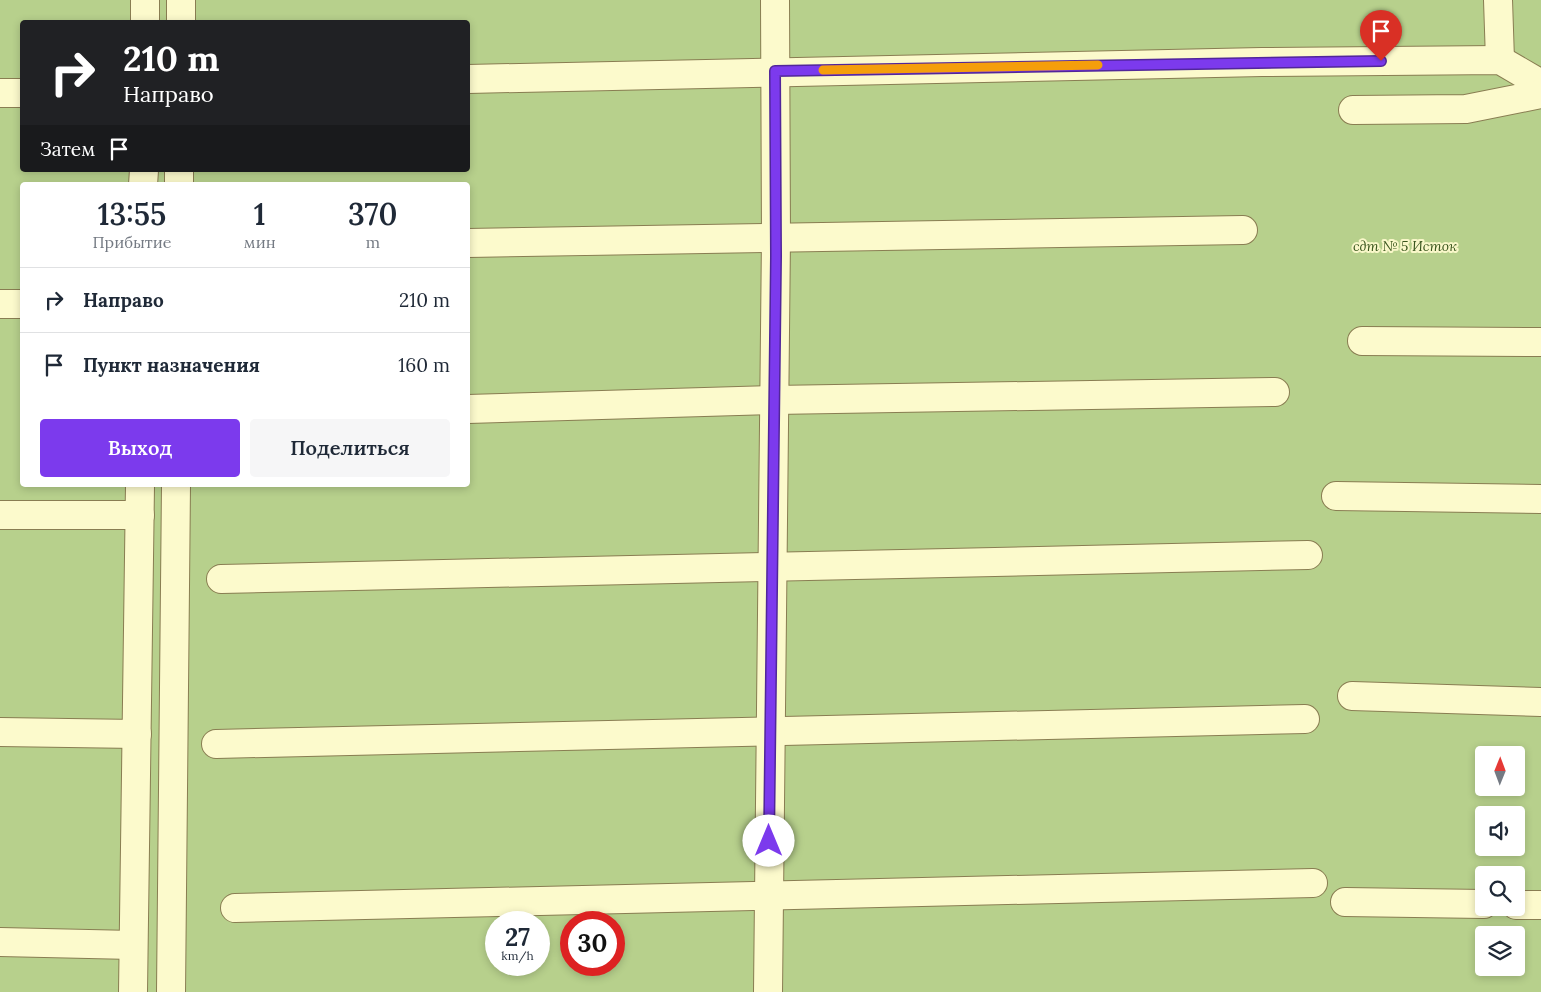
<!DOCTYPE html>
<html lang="ru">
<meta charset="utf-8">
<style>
:root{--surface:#fff;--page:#f6f6f7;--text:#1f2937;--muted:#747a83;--line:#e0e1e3;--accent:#7c3aed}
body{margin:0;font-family:Lora,serif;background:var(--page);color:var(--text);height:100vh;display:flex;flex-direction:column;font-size:19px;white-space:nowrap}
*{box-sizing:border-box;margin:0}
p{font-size:16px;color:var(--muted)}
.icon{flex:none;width:28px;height:28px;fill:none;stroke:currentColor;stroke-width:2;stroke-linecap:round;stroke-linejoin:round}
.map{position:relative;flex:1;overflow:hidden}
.drawer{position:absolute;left:20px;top:182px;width:450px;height:305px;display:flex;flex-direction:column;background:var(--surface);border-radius:5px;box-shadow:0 2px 8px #0003}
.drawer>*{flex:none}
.banner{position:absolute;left:20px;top:20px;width:450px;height:152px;border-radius:5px;box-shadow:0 2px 8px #0003;background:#202124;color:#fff;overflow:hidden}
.needle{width:32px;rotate:1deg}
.tools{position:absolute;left:1475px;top:746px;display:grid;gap:10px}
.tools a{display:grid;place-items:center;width:50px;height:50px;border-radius:5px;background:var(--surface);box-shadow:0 2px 8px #0003;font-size:25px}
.speed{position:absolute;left:485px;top:911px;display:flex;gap:10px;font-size:25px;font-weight:700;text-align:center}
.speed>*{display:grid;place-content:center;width:65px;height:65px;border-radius:50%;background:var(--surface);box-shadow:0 2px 8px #0003;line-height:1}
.speed small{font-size:12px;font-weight:400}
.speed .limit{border:8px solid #d22;background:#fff;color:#111}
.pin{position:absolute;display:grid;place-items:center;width:42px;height:42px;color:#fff;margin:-51px -21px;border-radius:50% 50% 50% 0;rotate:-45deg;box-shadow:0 0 5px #0007}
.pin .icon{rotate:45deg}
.me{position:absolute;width:55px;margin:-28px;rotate:0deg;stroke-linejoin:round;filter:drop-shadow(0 0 4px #0008)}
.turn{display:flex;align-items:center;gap:18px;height:105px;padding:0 20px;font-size:22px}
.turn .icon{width:65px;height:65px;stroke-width:2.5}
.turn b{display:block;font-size:35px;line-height:42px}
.then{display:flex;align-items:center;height:48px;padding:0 20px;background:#0003;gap:10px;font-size:19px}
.eta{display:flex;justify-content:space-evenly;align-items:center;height:85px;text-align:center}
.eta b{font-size:30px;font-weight:600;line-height:35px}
.cta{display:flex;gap:10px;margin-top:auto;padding:10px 20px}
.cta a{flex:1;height:58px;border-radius:5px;background:var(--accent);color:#fff;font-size:20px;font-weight:600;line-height:58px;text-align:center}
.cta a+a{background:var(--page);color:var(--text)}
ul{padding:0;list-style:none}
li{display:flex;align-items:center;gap:15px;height:65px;padding:0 20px;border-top:1px solid var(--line)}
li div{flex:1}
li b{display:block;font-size:19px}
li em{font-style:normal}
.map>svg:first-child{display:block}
.green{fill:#b7d08c;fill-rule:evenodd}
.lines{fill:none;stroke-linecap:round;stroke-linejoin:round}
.minor-casing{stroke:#897d52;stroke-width:30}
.minor{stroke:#fcfacc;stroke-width:28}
.route-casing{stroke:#51269a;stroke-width:12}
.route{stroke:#7c3aed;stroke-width:9}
.slow{stroke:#f59e0b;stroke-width:9}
.labels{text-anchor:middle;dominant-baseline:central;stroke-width:4;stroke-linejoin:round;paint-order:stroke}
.park-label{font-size:14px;font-style:italic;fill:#39551d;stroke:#f9f7c9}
</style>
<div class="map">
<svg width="1541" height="992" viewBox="0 0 1541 992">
<rect width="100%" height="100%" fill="#f2efb9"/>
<path class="green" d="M0,0H1541V992H0ZM22,22H468V170H22ZM22,185H468V485H22ZM1484,755H1516V788H1484ZM1484,815H1516V848H1484ZM1484,875H1516V908H1484ZM496,922H539V965H496ZM571,922H614V965H571ZM1484,935H1516V968H1484Z"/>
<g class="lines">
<g class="minor-casing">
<g id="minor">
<path d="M1498,0L1500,60"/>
<path d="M145,22V0"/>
<path d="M181,22V0"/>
<path d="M468,79L1262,62L1500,60L1541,84"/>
<path d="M0,93H22"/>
<path d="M1353,110L1466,109L1541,94"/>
<path d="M143,185L144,170"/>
<path d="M179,185V170"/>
<path d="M468,243L1243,230"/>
<path d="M0,304H22"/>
<path d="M1362,341L1541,342"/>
<path d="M468,409L774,400L1275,392"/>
<path d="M1336,496L1541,499"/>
<path d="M0,515H140"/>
<path d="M221,579L1308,555"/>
<path d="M1352,696L1541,702"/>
<path d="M0,732L137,734"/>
<path d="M216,744L1305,719"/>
<path d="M1345,902L1484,904"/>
<path d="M1516,905H1541"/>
<path d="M235,908L1313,883"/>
<path d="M0,942L133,945"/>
<path d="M133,992L140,485"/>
<path d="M171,992L176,485"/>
<path d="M768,992L776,237L775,0"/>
</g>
</g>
<use href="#minor" class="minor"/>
</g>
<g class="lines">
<g class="route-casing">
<path id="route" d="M769,841L776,256L775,71L1381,61"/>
</g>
<use href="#route" class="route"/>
<path class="slow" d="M823,70L1098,65"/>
</g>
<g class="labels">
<g class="park-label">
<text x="1405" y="246">сдт № 5 Исток</text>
</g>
</g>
</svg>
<div class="tools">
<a><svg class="needle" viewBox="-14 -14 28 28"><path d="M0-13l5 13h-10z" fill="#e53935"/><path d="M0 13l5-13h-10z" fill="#747a83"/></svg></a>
<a><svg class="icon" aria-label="sound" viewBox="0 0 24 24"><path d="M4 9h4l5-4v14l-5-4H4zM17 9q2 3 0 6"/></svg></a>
<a><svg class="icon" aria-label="search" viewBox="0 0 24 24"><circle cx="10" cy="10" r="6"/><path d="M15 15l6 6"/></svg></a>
<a><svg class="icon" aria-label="layers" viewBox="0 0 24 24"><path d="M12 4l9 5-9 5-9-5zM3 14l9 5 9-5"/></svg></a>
</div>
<div class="speed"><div>27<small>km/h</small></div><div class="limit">30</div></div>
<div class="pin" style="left:1381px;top:61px;background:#d93025"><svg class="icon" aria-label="arrive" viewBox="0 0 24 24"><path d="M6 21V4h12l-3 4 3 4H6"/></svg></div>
<svg class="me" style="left:769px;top:841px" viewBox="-20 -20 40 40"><circle r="19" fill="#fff"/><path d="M0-13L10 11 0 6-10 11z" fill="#7c3aed"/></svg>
<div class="banner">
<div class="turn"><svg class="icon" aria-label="right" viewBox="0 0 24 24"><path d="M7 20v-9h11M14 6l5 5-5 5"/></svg><div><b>210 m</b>Направо</div></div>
<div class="then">Затем<svg class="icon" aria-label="arrive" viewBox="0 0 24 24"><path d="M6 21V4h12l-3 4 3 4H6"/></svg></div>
</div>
<section class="drawer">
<div class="eta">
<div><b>13:55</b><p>Прибытие</p></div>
<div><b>1</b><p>мин</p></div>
<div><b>370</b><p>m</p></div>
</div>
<ul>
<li><svg class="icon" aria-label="right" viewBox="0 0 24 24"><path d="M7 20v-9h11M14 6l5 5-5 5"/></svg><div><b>Направо</b></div><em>210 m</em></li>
<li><svg class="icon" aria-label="arrive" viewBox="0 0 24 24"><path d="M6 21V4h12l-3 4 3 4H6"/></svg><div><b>Пункт назначения</b></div><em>160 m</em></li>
</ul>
<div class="cta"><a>Выход</a><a>Поделиться</a></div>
</section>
</div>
